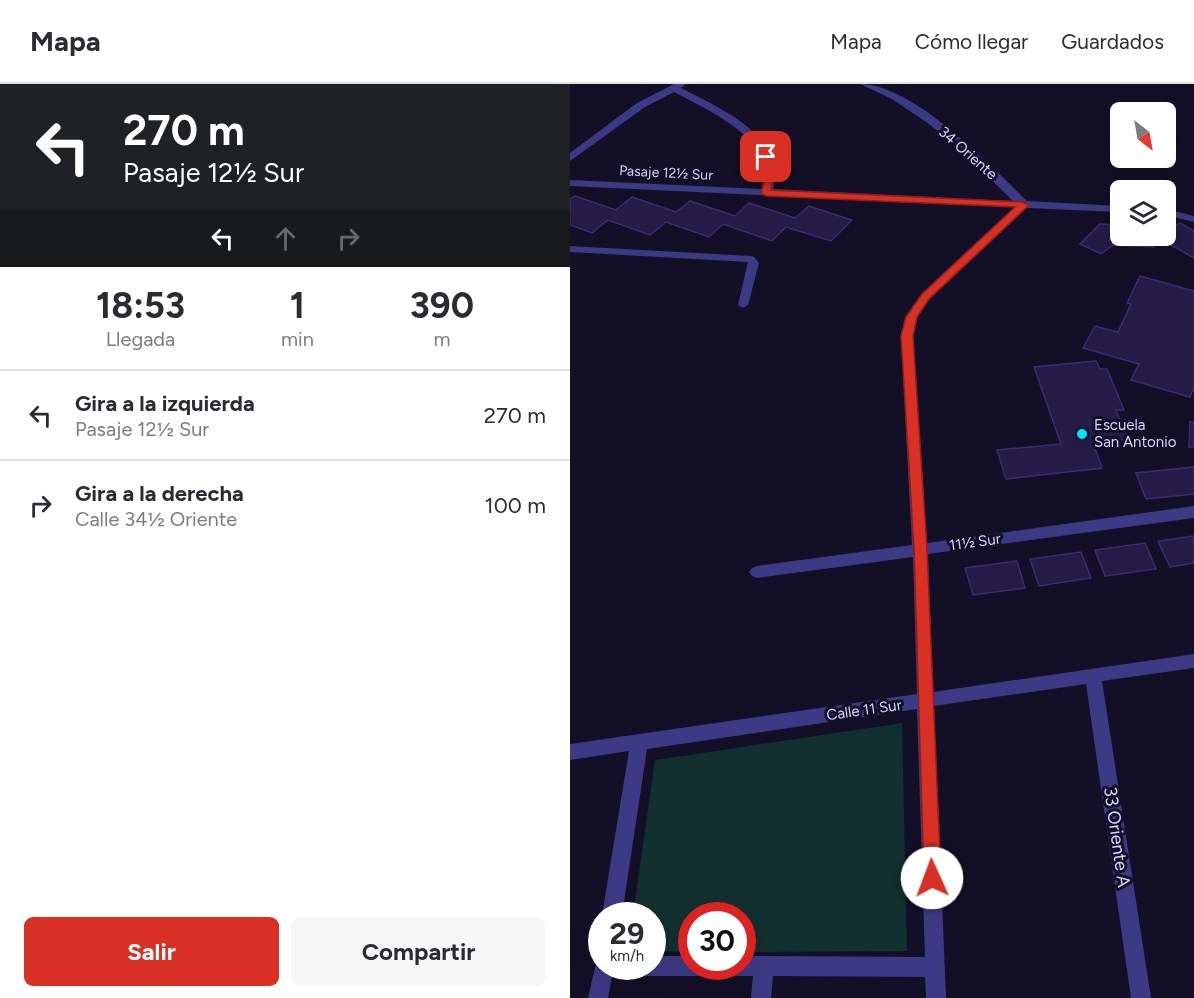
<!DOCTYPE html>
<html lang="es">
<meta charset="utf-8">
<style>
:root{--surface:#fff;--page:#f7f7f7;--text:#2b2b33;--muted:#7c7c81;--line:#e1e1e2;--accent:#d93025}
body{margin:0;font-family:Figtree,sans-serif;background:var(--page);color:var(--text);height:100vh;display:flex;flex-direction:column;font-size:22px;white-space:nowrap}
*{box-sizing:border-box;margin:0}
p{font-size:20px;color:var(--muted)}
.icon{flex:none;width:33px;height:33px;fill:none;stroke:currentColor;stroke-width:2;stroke-linecap:round;stroke-linejoin:round}
.map{position:relative;flex:1;overflow:hidden}
.drawer{display:flex;flex-direction:column;background:var(--surface);width:570px}
.drawer>*{flex:none}
.hud{background:#202124;color:#fff;overflow:hidden}
.needle{width:39px;rotate:149deg}
.buttons{position:absolute;left:540px;top:18px;display:grid;gap:12px}
.buttons a{display:grid;place-items:center;width:66px;height:66px;border-radius:9px;background:var(--surface);box-shadow:0 6px 24px #0002;font-size:30px}
.speed{position:absolute;left:18px;top:818px;display:flex;gap:12px;font-size:30px;font-weight:700;text-align:center}
.speed>*{display:grid;place-content:center;width:78px;height:78px;border-radius:50%;background:var(--surface);box-shadow:0 6px 24px #0002;line-height:1}
.speed small{font-size:15px;font-weight:400}
.speed .limit{border:9px solid #d22;background:#fff;color:#111}
.pin{position:absolute;display:grid;place-items:center;width:51px;height:51px;color:#fff;margin:-26px;border-radius:12px;box-shadow:0 3px 9px #0006}
.me{position:absolute;width:66px;margin:-33px;rotate:358deg;stroke-linejoin:round;filter:drop-shadow(0 0 4px #0008)}
.turn{display:flex;align-items:center;gap:21px;height:126px;padding:0 24px;font-size:27px}
.turn .icon{width:78px;height:78px;stroke-width:2.5}
.turn b{display:block;font-size:42px;line-height:51px}
.lanes{display:flex;align-items:center;height:57px;padding:0 24px;background:#0003;justify-content:center;gap:30px;direction:ltr}
.lanes .off{opacity:.35}
.eta{display:flex;justify-content:space-evenly;align-items:center;height:102px;text-align:center}
.eta b{font-size:36px;font-weight:700;line-height:42px}
.button{display:flex;gap:12px;margin-top:auto;padding:12px 24px}
.button a{flex:1;height:69px;border-radius:9px;background:var(--accent);color:#fff;font-size:24px;font-weight:700;line-height:69px;text-align:center}
.button a+a{background:var(--page);color:var(--text)}
ul{padding:0;list-style:none}
li{display:flex;align-items:center;gap:18px;height:90px;padding:0 24px;border-top:2px solid var(--line)}
li div{flex:1}
li b{display:block;font-size:22px}
li em{font-style:normal}
header{display:flex;align-items:center;gap:36px;box-sizing:border-box;height:84px;padding:0 30px;background:var(--surface);border-bottom:2px solid var(--line)}
header strong{font-size:28px}
nav{display:flex;gap:33px;margin-inline-start:auto;font-size:21px}
main{display:flex;flex:1;min-height:0}
.map>svg:first-child{display:block}
.green{fill:#12302f}
.building{fill:#241b47;stroke:#3b2d73;stroke-width:1.5}
.lines{fill:none;stroke-linecap:round;stroke-linejoin:round}
.service{fill:#3d3a85;fill-rule:evenodd}
.minor{fill:#3d3a85;fill-rule:evenodd}
.route{fill:#d93025;stroke:#8d1f18;stroke-width:1.5}
.poi-dot{fill:#00e5ff;stroke:#130f26;stroke-width:2}
.labels{text-anchor:middle;dominant-baseline:central;stroke-width:6;stroke-linejoin:round;paint-order:stroke}
.far-street-label{font-size:14px;fill:#d9d4ff;stroke:#130f26}
.street-label{font-size:15px;fill:#d9d4ff;stroke:#130f26}
.poi-label{font-size:15px;fill:#d9d4ff;stroke:#130f26;text-anchor:start}
.near-street-label{font-size:18px;fill:#d9d4ff;stroke:#130f26}
</style>
<header>
<strong>Mapa</strong>
<nav><a>Mapa</a><a>Cómo llegar</a><a>Guardados</a></nav>
</header>
<main>
<section class="drawer">
<div class="hud">
<div class="turn"><svg class="icon" aria-label="left" viewBox="0 0 24 24"><path d="M17 20v-9H6M10 6l-5 5 5 5"/></svg><div><b>270 m</b>Pasaje 12½ Sur</div></div>
<div class="lanes"><svg class="icon" aria-label="left" viewBox="0 0 24 24"><path d="M17 20v-9H6M10 6l-5 5 5 5"/></svg><svg class="icon off" aria-label="ahead" viewBox="0 0 24 24"><path d="M12 20V5M6 11l6-6 6 6"/></svg><svg class="icon off" aria-label="right" viewBox="0 0 24 24"><path d="M7 20v-9h11M14 6l5 5-5 5"/></svg></div>
</div>
<div class="eta">
<div><b>18:53</b><p>Llegada</p></div>
<div><b>1</b><p>min</p></div>
<div><b>390</b><p>m</p></div>
</div>
<ul>
<li><svg class="icon" aria-label="left" viewBox="0 0 24 24"><path d="M17 20v-9H6M10 6l-5 5 5 5"/></svg><div><b>Gira a la izquierda</b><p>Pasaje 12½ Sur</p></div><em>270 m</em></li>
<li><svg class="icon" aria-label="right" viewBox="0 0 24 24"><path d="M7 20v-9h11M14 6l5 5-5 5"/></svg><div><b>Gira a la derecha</b><p>Calle 34½ Oriente</p></div><em>100 m</em></li>
</ul>
<div class="button"><a>Salir</a><a>Compartir</a></div>
</section>
<div class="map">
<svg width="624" height="914" viewBox="0 0 624 914">
<rect width="100%" height="100%" fill="#130f26"/>
<path class="green" d="M332,639L337,867L173,868L172,831H122L121,868L83,867L82,831H63L85,676Z"/>
<g class="building">
<path d="M5,112L46,126L62,113L106,128L120,117L165,132L179,119L225,134L239,122L282,136L261,157L216,143L202,157L153,140L139,153L96,138L80,151L38,136L22,149L0,141V115Z"/>
<path d="M610,139L624,147V174L587,153L596,152V148Z"/>
<path d="M530,140L550,141V152H583L584,163L543,161L531,170L510,160Z"/>
<path d="M570,192L624,207V303L620,313L561,296L569,280L513,264L525,242L548,248L561,220L557,219Z"/>
<path d="M526,277L530,285H537L554,326H546L558,355L523,359L532,384L436,395L427,366L491,360L464,283Z"/>
<path d="M620,338H624V363H619Z"/>
<path d="M624,383V410L576,415L566,389Z"/>
<path d="M624,452V479L600,483L588,457Z"/>
<path d="M575,459L586,485L535,492L525,466Z"/>
<path d="M511,468L521,494L469,502L460,475Z"/>
<path d="M447,477L455,504L403,511L395,484Z"/>
</g>
<g class="lines">
<path class="service" d="M0,162L181,172L184,173L189,179L178,221L173,224L168,221L178,178L0,168Z"/>
<g class="minor">
<path d="M104,0H116L111,4C149,24 217,52 203,105L443,117L391,66L359,40L322,15L290,0C343,0 420,81 457,117L550,122V128L457,124L360,215L347,233L343,252L357,459L624,422V434L358,470L363,608L624,570V584L532,597L581,914H561L516,600L364,622L376,914H356L355,893L203,892L201,914H181L183,892H42L38,914H18L27,875L32,873V882H82V872H122V882H172V872L355,873L347,625L77,665L52,831H32L59,667L0,676V660L347,610L343,473L187,494L182,492L179,488L182,484L187,482L342,461L331,252L335,233L352,209L445,123L0,102V96L192,105C193,99 196,93 196,87C193,50 132,23 104,8L75,23L0,77V69L67,19Z"/>
<path d="M596,125L624,132V138L596,131Z"/>
</g>
</g>
<path class="route" d="M196,70C209,78 204,93 201,106L453,118L459,121L359,215L347,233L343,252L357,465L371,794L368,800L362,803L356,800L354,794L344,465L331,252L336,233L352,210L445,123L196,112L191,109L196,85L191,73Z"/>
<circle class="poi-dot" cx="512" cy="350" r="6"/>
<g class="labels">
<g class="far-street-label">
<text transform="translate(96 89) rotate(3)">Pasaje 12½ Sur</text>
</g>
<g class="street-label">
<text transform="translate(398 69) rotate(41)">34 Oriente</text>
<text transform="translate(405 458) rotate(-8)">11½ Sur</text>
<text transform="translate(294 626) rotate(-8)">Calle 11 Sur</text>
</g>
<g class="poi-label">
<text x="524" y="341">Escuela<tspan x="524" dy="17">San Antonio</tspan></text>
</g>
<g class="near-street-label">
<text transform="translate(547 753) rotate(82)">33 Oriente A</text>
</g>
</g>
</svg>
<div class="buttons">
<a><svg class="needle" viewBox="-14 -14 28 28"><path d="M0-13l5 13h-10z" fill="#e53935"/><path d="M0 13l5-13h-10z" fill="#7c7c81"/></svg></a>
<a><svg class="icon" aria-label="layers" viewBox="0 0 24 24"><path d="M12 4l9 5-9 5-9-5zM3 14l9 5 9-5"/></svg></a>
</div>
<div class="speed"><div>29<small>km/h</small></div><div class="limit">30</div></div>
<div class="pin" style="left:196px;top:73px;background:#d93025"><svg class="icon" aria-label="arrive" viewBox="0 0 24 24"><path d="M6 21V4h12l-3 4 3 4H6"/></svg></div>
<svg class="me" style="left:362px;top:794px" viewBox="-20 -20 40 40"><circle r="19" fill="#fff"/><path d="M0-13L10 11 0 6-10 11z" fill="#d93025"/></svg>
</div>
</main>
